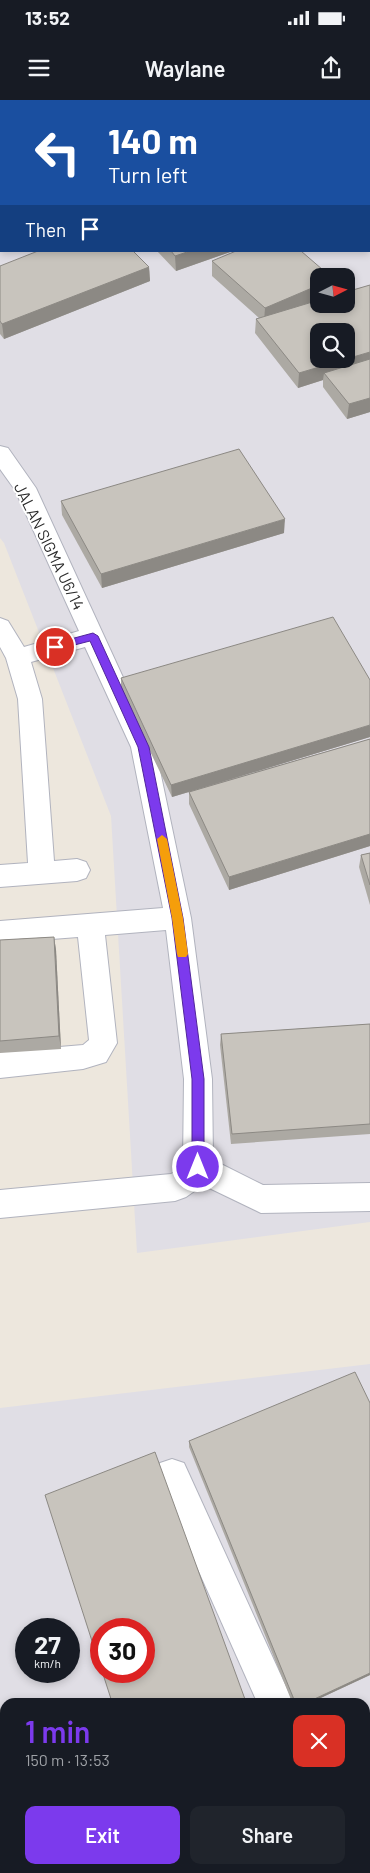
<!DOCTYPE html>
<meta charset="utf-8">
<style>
:root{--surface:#171b24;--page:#20242c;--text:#f1f3f6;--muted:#9ea1a6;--accent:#7c3aed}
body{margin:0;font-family:Barlow,sans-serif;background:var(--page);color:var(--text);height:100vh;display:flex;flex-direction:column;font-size:19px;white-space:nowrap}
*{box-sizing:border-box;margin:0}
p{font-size:16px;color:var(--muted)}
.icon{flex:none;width:28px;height:28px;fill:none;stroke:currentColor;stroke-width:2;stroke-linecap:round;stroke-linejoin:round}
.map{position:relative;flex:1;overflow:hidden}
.sheet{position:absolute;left:0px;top:1598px;width:370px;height:176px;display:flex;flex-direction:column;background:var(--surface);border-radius:15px 15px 0 0;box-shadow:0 2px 8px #0003}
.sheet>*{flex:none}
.top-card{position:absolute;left:0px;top:0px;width:370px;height:152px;box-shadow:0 2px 8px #0003;background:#1a4fa0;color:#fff;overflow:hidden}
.needle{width:32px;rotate:84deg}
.tools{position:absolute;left:310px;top:168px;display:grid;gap:10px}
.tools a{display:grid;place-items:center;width:45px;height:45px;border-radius:10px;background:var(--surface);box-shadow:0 2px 8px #0003;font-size:25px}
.speed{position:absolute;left:15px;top:1518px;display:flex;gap:10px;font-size:25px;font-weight:700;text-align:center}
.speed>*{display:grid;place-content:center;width:65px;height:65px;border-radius:50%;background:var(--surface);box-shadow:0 2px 8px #0003;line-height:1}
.speed small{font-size:12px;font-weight:400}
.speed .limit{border:8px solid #d22;background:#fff;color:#111}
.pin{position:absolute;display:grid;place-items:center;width:42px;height:42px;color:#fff;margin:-21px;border:2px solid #fff;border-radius:50%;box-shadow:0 1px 5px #0007}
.me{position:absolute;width:55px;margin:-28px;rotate:0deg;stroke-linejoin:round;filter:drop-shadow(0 0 4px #0008)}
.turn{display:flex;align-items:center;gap:18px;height:105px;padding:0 25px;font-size:22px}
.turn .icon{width:65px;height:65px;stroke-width:2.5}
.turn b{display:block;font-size:35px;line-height:42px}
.then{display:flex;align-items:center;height:48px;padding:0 25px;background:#0003;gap:10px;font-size:19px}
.round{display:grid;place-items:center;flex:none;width:52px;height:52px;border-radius:10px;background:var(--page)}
.head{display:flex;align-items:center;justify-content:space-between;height:85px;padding:0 25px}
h1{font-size:30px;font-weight:600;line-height:38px;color:var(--accent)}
.button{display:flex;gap:10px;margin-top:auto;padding:10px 25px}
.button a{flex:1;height:58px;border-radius:10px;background:var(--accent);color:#fff;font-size:20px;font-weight:600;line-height:58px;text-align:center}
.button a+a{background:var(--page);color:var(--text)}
.status{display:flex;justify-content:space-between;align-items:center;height:35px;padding:0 25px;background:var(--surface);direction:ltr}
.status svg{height:14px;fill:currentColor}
header{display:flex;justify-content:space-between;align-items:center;height:65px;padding:0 25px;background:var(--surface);font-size:22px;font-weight:600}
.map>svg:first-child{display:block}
.industrial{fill:#e0dee5;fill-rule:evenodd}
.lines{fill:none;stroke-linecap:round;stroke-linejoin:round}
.minor-casing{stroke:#b1b3be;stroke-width:2}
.major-casing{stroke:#c8c8c8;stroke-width:2}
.highway-casing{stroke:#c8c8c8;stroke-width:2}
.minor{fill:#fff;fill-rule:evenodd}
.major{fill:#efd45f;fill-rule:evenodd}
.highway{fill:#fda758;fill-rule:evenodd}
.wall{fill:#aca9a3}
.shaded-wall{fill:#8c8984}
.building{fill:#c8c4bd;stroke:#8c8984;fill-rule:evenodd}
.route{fill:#7c3aed;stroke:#51269a}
.slow{fill:#f59e0b}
.labels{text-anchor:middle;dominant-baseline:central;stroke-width:4;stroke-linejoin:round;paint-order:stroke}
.street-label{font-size:16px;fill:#2b2b2b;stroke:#fff}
</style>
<div class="status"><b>13:52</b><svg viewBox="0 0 49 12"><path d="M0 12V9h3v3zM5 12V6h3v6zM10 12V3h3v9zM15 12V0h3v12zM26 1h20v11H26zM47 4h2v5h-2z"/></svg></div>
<header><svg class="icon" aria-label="menu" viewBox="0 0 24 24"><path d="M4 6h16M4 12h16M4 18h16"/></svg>Waylane<svg class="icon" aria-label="share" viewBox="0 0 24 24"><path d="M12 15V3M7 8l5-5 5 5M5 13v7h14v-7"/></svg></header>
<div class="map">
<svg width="370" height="1773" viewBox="0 0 370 1773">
<rect width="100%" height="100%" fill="#ede7dd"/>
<g class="industrial">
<path d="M0,0L180,1H1V151H368L370,153V1122L137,1153L111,716L4,443L0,438ZM319,176H346V204H319ZM319,231H346V259H319Z"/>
<path d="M370,1264V1773H0V1308ZM26,1529H69V1571H26ZM101,1529H144V1571H101ZM5,1602H365V1769H5Z"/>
</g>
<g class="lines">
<g class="minor-casing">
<g id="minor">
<path d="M221,0H239L240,1H222Z"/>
<path d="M256,0H275L276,1H257Z"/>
<path d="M0,346L8,348L36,388L155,647L191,818L212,979L213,1060L263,1085L370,1083V1111L261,1113L203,1085L186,1097L175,1101L0,1118V1090L171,1074L181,1068L183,1064L184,979L166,830L105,835L117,943L106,962L83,969L0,978V952L83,945L89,940L78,837L0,843V821L163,808L131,647L85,547L31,562L42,599L54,761L77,759L86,762L90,770L86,778L77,781L0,787V765L28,763L18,599L6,558L0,547V518L8,521L24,547L79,531L15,390L0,369Z"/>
<path d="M172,1359L184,1363L293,1602H257L156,1375L160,1363Z"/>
<path d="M323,1769H361L362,1773H324Z"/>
</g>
</g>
<g class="major-casing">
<g id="major">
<path d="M369,83L370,84V96L369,95Z"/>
<path d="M369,120L370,121V133L369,132Z"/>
</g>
</g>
<g class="highway-casing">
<g id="highway">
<rect x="0" y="29" width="1" height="10"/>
<rect x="0" y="52" width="1" height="10"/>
</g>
</g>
<use href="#minor" class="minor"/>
<use href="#major" class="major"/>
<use href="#highway" class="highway"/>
</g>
<g class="wall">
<path d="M157,151H233L176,171Z"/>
<path d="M212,161L319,176V199L309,203L370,185V312L347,319L323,287V280L298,288L255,233L256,219L259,218L212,176Z"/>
<path d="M0,166L149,167L150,181L4,239L0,234Z"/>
<path d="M61,401L284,433L102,488L62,415Z"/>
<path d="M121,578L370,637L225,681L370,639V746L229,790L189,704V692L172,697L121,591Z"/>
<path d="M370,753V805L359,767L361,755Z"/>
<path d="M54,837L56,850L61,949L0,953V840Z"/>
<path d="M370,924V1034L231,1044L220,945L221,934Z"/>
<path d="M370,1303V1575L312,1602H292L189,1347V1341Z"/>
<path d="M361,1769H365L370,1773H363Z"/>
</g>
<g class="shaded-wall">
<path d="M190,151H233L176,171L175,156Z"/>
<path d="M149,167L150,181L4,239L2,224Z"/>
<path d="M319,185V199L264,222L265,208Z"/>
<path d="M370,252V266L324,273L323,280L298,288L299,273Z"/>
<path d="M370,298V312L347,319L349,304Z"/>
<path d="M285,419L284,433L102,488L101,474Z"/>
<path d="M370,625V637L172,697L171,685Z"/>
<path d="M370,734V746L229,790V777Z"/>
<path d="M54,837L56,850L61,949L59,936Z"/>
<path d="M370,1573V1575L312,1602H308Z"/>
<path d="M0,1607L5,1621V1626L0,1613Z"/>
</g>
<g class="building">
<path d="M38,151H133L149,167L2,224L0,221V166Z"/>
<path d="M171,151H190L175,156Z"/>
<path d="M236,151H301L330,176H319V185L265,208L212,161Z"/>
<path d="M370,185V252L299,273L256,219L319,200V204H346V192ZM319,231H346V259H319Z"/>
<path d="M370,259V298L349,304L324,273Z"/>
<path d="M239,349L285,419L101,474L61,401Z"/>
<path d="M333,517L370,580V625L171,685L121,578Z"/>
<path d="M370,639V734L229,777L189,692Z"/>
<path d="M370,753V785L361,755Z"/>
<path d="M54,837L59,936L0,941V840Z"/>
<path d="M370,924V1024L232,1034L221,934Z"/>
<path d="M355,1272L370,1303V1573L308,1602H295L189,1341Z"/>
<path d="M155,1352L246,1602H112L102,1571H144V1529H101V1569L45,1395Z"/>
<path d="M0,1613L5,1626V1769H56L58,1773H0Z"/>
<path d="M370,1665V1773H366L364,1769H365V1668Z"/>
<path d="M165,1769H306L308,1773H167Z"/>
</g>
<path class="route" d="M93,533L98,536L149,647L183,818L204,979V1067L202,1071L198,1072L193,1071L192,1067V979L172,818L138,647L90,541L55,550L50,547L52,544Z"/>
<path class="slow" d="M162,735L167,739L183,818L188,854L186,857H178L177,854L172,818L157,739Z"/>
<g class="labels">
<g class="street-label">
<text transform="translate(50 446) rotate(64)">JALAN SIGMA U6/14</text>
</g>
</g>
</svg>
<div class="tools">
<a><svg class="needle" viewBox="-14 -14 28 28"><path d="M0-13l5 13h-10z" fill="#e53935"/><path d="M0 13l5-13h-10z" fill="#9ea1a6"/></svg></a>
<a><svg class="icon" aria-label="search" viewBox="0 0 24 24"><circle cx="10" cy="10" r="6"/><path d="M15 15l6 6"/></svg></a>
</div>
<div class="speed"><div>27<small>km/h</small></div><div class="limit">30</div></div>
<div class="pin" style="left:55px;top:547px;background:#d93025"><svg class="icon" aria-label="arrive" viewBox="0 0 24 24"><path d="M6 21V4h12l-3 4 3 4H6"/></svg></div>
<svg class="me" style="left:198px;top:1067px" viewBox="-20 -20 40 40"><circle r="17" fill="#7c3aed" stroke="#fff" stroke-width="3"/><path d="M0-11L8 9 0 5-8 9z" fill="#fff"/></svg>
<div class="top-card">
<div class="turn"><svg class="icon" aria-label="left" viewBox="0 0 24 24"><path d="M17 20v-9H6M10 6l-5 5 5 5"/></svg><div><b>140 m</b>Turn left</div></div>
<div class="then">Then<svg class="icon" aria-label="arrive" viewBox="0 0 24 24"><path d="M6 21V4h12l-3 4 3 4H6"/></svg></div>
</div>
<section class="sheet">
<div class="head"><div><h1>1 min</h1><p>150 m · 13:53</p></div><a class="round" style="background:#d93025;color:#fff"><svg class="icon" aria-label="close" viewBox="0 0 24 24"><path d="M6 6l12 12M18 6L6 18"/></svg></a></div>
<div class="button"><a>Exit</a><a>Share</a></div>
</section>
</div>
